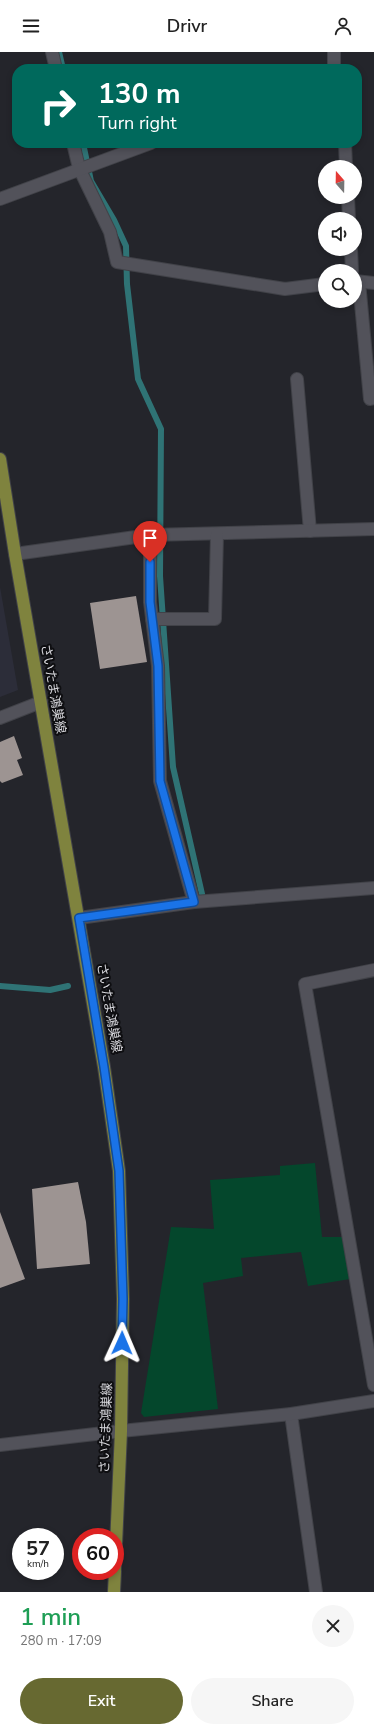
<!DOCTYPE html>
<meta charset="utf-8">
<style>
:root{--surface:#fff;--page:#f6f6f6;--text:#222;--muted:#767676;--accent:#676931}
body{margin:0;font-family:"Nunito Sans","Noto Sans JP",sans-serif;background:var(--page);color:var(--text);height:100vh;display:flex;flex-direction:column;font-size:15px;white-space:nowrap}
*{box-sizing:border-box;margin:0}
p{font-size:13px;color:var(--muted)}
.icon{flex:none;width:22px;height:22px;fill:none;stroke:currentColor;stroke-width:2;stroke-linecap:round;stroke-linejoin:round}
.map{position:relative;height:1540px;overflow:hidden}
.drawer{display:flex;flex-direction:column;background:var(--surface);flex:1}
.drawer>*{flex:none}
.banner{position:absolute;left:12px;top:12px;width:350px;height:84px;border-radius:16px;box-shadow:0 2px 6px #0003;background:#00695c;color:#fff;overflow:hidden}
.needle{width:26px;rotate:340deg}
.fabs{position:absolute;left:318px;top:108px;display:grid;gap:8px}
.fabs a{display:grid;place-items:center;width:44px;height:44px;border-radius:50%;background:var(--surface);box-shadow:0 2px 6px #0003;font-size:20px}
.speed{position:absolute;left:12px;top:1476px;display:flex;gap:8px;font-size:20px;font-weight:700;text-align:center}
.speed>*{display:grid;place-content:center;width:52px;height:52px;border-radius:50%;background:var(--surface);box-shadow:0 2px 6px #0003;line-height:1}
.speed small{font-size:10px;font-weight:400}
.speed .limit{border:6px solid #d22;background:#fff;color:#111}
.pin{position:absolute;display:grid;place-items:center;width:34px;height:34px;color:#fff;margin:-41px -17px;border-radius:50% 50% 50% 0;rotate:-45deg;box-shadow:0 0 4px #0007}
.pin .icon{rotate:45deg}
.me{position:absolute;width:44px;margin:-22px;rotate:1deg;stroke-linejoin:round;filter:drop-shadow(0 0 3px #0008)}
.turn{display:flex;align-items:center;gap:14px;height:84px;padding:0 20px;font-size:18px}
.turn .icon{width:52px;height:52px;stroke-width:2.5}
.turn b{display:block;font-size:28px;line-height:34px}
.round{display:grid;place-items:center;flex:none;width:42px;height:42px;border-radius:21px;background:var(--page)}
.head{display:flex;align-items:center;justify-content:space-between;height:68px;padding:0 20px}
h1{font-size:24px;font-weight:600;line-height:30px;color:#1e9e55}
.primary-button{display:flex;gap:8px;margin-top:auto;padding:8px 20px}
.primary-button a{flex:1;height:46px;border-radius:24px;background:var(--accent);color:#fff;font-size:16px;font-weight:600;line-height:46px;text-align:center}
.primary-button a+a{background:var(--page);color:var(--text)}
header{display:flex;justify-content:space-between;align-items:center;height:52px;padding:0 20px;background:var(--surface);font-size:18px;font-weight:600}
.map>svg:first-child{display:block}
.built{fill:#2c2d39}
.green{fill:#04472c}
.lines{fill:none;stroke-linecap:round;stroke-linejoin:round}
.stream{stroke:#2f7375;stroke-width:6}
.building{fill:#9d9492}
.minor-casing{stroke:#414248;stroke-width:14}
.major-casing{stroke:#414248;stroke-width:14}
.minor{stroke:#52525a;stroke-width:12}
.major{stroke:#7f833e;stroke-width:12}
.route-casing{stroke:#114b97;stroke-width:10}
.route{stroke:#1a73e8;stroke-width:7}
.labels{text-anchor:middle;dominant-baseline:central;stroke-width:4;stroke-linejoin:round;paint-order:stroke}
.street-label{font-size:13px;fill:#d6d6db;stroke:#0e0e11}
</style>
<header><svg class="icon" aria-label="menu" viewBox="0 0 24 24"><path d="M4 6h16M4 12h16M4 18h16"/></svg>Drivr<svg class="icon" aria-label="person" viewBox="0 0 24 24"><circle cx="12" cy="8" r="4"/><path d="M4 21q1-7 8-7t8 7"/></svg></header>
<div class="map">
<svg width="374" height="1540" viewBox="0 0 374 1540">
<rect width="100%" height="100%" fill="#24252b"/>
<path class="built" d="M0,535L18,638L0,645Z"/>
<path class="green" d="M315,1111L322,1185H343L350,1227L308,1234L301,1200L241,1206L243,1224L203,1231L218,1357L144,1365L141,1361L171,1175L214,1177L210,1128L280,1123V1114Z"/>
<g class="lines">
<g class="stream">
<path d="M59,0L63,17"/>
<path d="M83,91L91,129L114,168L126,194L127,232L138,327L161,377L160,524L173,715L202,842"/>
<path d="M0,934L50,938L68,934"/>
</g>
</g>
<g class="building">
<path d="M136,544L147,610L100,617L90,551Z"/>
<path d="M14,684L22,706L17,708L23,723L2,731L0,729V690Z"/>
<path d="M78,1130L86,1170L90,1212L37,1217L32,1137Z"/>
<path d="M0,1160L25,1227L0,1236Z"/>
</g>
<g class="lines">
<g class="minor-casing">
<g id="minor">
<path d="M52,0L56,17"/>
<path d="M334,0V17"/>
<path d="M73,91L79,116L110,180L117,210L285,237L325,232"/>
<path d="M345,91L346,115"/>
<path d="M348,145L349,167"/>
<path d="M0,147L151,91"/>
<path d="M351,197L352,219"/>
<path d="M355,229L374,231"/>
<path d="M359,230L370,347L374,346"/>
<path d="M297,327L310,479"/>
<path d="M150,483V550L158,614L160,729L194,850"/>
<path d="M15,502L150,483L374,477"/>
<path d="M152,567H215L217,482"/>
<path d="M0,666L41,650"/>
<path d="M79,866L194,850L374,836"/>
<path d="M374,918L305,932L374,1333"/>
<path d="M291,1362L316,1540"/>
<path d="M0,1393L121,1379L291,1362L374,1349"/>
</g>
</g>
<g class="major-casing">
<g id="major">
<path d="M0,407L15,502L104,1015L119,1119L123,1247L121,1379L115,1516"/>
<path d="M114,1540L115,1519"/>
</g>
</g>
<use href="#minor" class="minor"/>
<use href="#major" class="major"/>
</g>
<g class="lines">
<g class="route-casing">
<path id="route" d="M122,1291L123,1247L119,1119L104,1015L79,866L194,850L160,729L158,614L150,550V510"/>
</g>
<use href="#route" class="route"/>
</g>
<g class="labels">
<g class="street-label">
<text transform="translate(53 637) rotate(80)">さいたま鴻巣線</text>
<text transform="translate(109 956) rotate(80)">さいたま鴻巣線</text>
<text transform="translate(106 1376) rotate(-88)">さいたま鴻巣線</text>
</g>
</g>
</svg>
<div class="fabs">
<a><svg class="needle" viewBox="-14 -14 28 28"><path d="M0-13l5 13h-10z" fill="#e53935"/><path d="M0 13l5-13h-10z" fill="#767676"/></svg></a>
<a><svg class="icon" aria-label="sound" viewBox="0 0 24 24"><path d="M4 9h4l5-4v14l-5-4H4zM17 9q2 3 0 6"/></svg></a>
<a><svg class="icon" aria-label="search" viewBox="0 0 24 24"><circle cx="10" cy="10" r="6"/><path d="M15 15l6 6"/></svg></a>
</div>
<div class="speed"><div>57<small>km/h</small></div><div class="limit">60</div></div>
<div class="pin" style="left:150px;top:510px;background:#d93025"><svg class="icon" aria-label="arrive" viewBox="0 0 24 24"><path d="M6 21V4h12l-3 4 3 4H6"/></svg></div>
<svg class="me" style="left:122px;top:1291px" viewBox="-20 -20 40 40"><path d="M0-17L14 15 0 8-14 15z" fill="#1a73e8" stroke="#fff" stroke-width="4"/></svg>
<div class="banner">
<div class="turn"><svg class="icon" aria-label="right" viewBox="0 0 24 24"><path d="M7 20v-9h11M14 6l5 5-5 5"/></svg><div><b>130 m</b>Turn right</div></div>
</div>
</div>
<section class="drawer">
<div class="head"><div><h1>1 min</h1><p>280 m · 17:09</p></div><a class="round"><svg class="icon" aria-label="close" viewBox="0 0 24 24"><path d="M6 6l12 12M18 6L6 18"/></svg></a></div>
<div class="primary-button"><a>Exit</a><a>Share</a></div>
</section>
